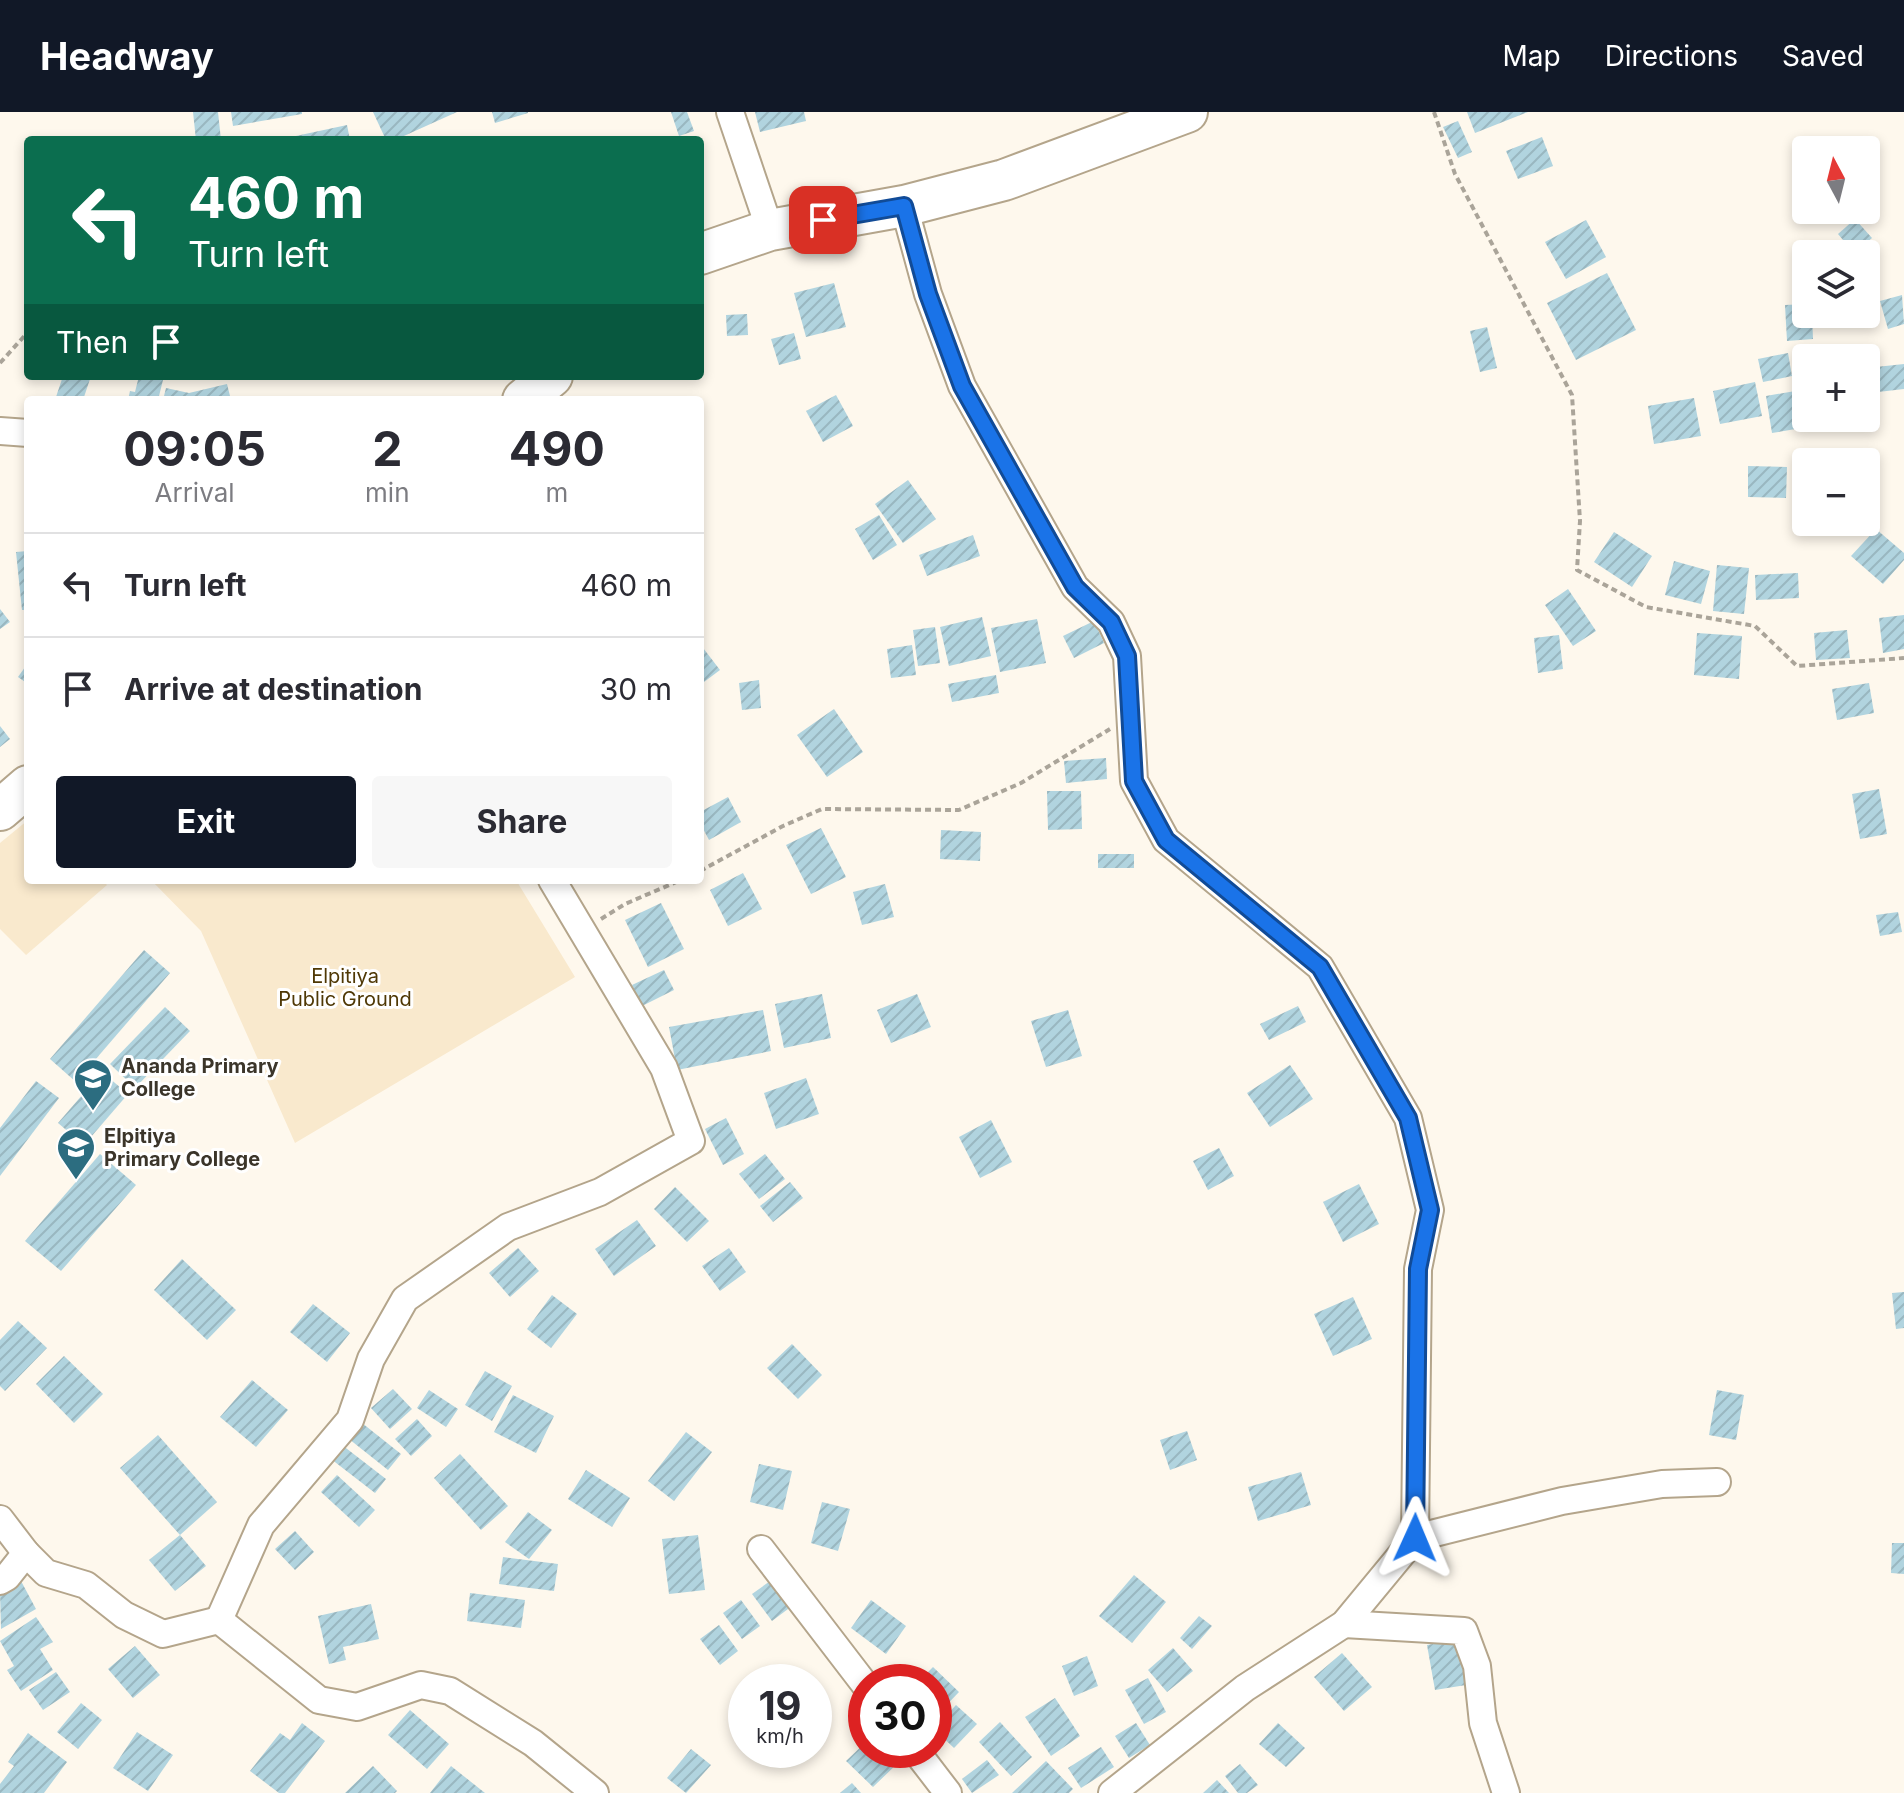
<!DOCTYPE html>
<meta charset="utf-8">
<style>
:root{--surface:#fff;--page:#f7f7f7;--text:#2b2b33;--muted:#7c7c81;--line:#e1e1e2;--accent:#111827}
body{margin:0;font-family:Inter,sans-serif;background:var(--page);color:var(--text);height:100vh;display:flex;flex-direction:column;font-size:30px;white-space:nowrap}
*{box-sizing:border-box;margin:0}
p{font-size:26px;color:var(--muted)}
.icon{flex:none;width:44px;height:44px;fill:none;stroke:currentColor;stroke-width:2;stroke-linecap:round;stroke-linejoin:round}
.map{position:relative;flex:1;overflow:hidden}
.drawer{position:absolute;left:24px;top:284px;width:680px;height:488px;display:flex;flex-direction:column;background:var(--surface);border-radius:8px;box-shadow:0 4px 12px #0003}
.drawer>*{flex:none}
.top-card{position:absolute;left:24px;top:24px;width:680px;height:244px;border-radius:8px;box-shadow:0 4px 12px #0003;background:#0b6e4f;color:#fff;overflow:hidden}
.needle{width:52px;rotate:353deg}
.tools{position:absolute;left:1792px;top:24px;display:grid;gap:16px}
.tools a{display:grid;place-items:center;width:88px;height:88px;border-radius:8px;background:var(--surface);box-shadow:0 4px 12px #0003;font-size:40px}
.speed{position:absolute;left:728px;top:1552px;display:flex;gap:16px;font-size:40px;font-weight:700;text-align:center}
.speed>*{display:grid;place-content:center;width:104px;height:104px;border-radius:50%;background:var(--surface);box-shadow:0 4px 12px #0003;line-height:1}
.speed small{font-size:20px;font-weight:400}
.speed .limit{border:12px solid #d22;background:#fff;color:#111}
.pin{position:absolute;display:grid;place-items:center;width:68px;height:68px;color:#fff;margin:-34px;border-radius:16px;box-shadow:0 4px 12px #0006}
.me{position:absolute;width:88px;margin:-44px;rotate:1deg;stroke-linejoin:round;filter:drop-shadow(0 0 6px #0008)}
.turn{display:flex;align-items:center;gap:28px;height:168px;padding:0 32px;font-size:36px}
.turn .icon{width:104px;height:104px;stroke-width:2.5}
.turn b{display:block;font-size:56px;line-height:68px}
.then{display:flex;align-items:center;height:76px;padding:0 32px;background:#0003;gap:16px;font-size:30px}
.eta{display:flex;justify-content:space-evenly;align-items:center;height:136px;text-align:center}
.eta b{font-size:48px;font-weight:700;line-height:56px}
.primary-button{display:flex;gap:16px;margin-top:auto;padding:16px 32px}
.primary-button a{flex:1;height:92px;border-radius:8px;background:var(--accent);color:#fff;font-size:32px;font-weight:700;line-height:92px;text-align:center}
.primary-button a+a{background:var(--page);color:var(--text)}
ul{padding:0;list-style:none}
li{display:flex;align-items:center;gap:24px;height:104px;padding:0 32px;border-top:2px solid var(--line)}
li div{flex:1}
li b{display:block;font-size:30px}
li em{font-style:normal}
header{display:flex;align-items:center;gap:48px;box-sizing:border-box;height:112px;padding:0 40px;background:var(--accent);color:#fff}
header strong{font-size:38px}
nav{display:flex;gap:44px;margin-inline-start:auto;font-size:28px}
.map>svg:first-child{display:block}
.green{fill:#f9e9cd}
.building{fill:url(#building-hatch)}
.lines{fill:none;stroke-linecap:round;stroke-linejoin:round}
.minor-casing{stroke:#b4a58b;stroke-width:30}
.primary-casing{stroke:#b4a58b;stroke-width:44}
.path{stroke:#aaa499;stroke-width:4;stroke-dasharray:6 4;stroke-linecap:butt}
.minor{stroke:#fff;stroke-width:26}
.primary{stroke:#fff;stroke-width:40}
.route-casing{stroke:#114b97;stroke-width:20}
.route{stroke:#1a73e8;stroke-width:14}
.labels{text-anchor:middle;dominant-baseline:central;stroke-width:6;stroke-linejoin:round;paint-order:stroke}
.park-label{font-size:20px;fill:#4f3805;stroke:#fff}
.poi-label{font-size:20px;font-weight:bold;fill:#3b352a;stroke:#fff;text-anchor:start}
</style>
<header>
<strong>Headway</strong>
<nav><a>Map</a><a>Directions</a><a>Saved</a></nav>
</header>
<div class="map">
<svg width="1904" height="1681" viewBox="0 0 1904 1681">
<defs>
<pattern id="building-hatch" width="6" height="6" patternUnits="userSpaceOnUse" patternTransform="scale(2)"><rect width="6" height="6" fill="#b1d4df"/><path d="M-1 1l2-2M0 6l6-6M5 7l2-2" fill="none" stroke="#99b7c0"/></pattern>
</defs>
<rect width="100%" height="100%" fill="#fef8ed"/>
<g class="green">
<path d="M28,708V768H102L107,773L26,843L0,817V731Z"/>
<path d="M151,768H516L575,865L295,1031L201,819Z"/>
</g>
<g class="building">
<path d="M193,0H218L221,28H196Z"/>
<path d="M231,0H302V2L233,14Z"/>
<path d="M373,0H457L395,28H386Z"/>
<path d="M492,0H528V1L495,11Z"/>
<path d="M671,0H687L694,19L679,24Z"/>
<path d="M755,0H804L806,9L760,20Z"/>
<path d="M1467,0H1528L1475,21Z"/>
<path d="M1458,9L1472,40L1458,46L1443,15Z"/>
<path d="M347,13L350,28H282V27Z"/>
<path d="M1542,25L1553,54L1518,67L1506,39Z"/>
<path d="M1855,107L1872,126L1854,141L1838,122Z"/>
<path d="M1586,108L1606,145L1566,167L1545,130Z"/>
<path d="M1832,134L1839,142H1822Z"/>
<path d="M1607,161L1636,218L1576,248L1547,191Z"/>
<path d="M834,171L846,215L806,225L794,181Z"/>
<path d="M1902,183L1904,212L1888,217L1880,189Z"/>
<path d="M1806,192V202H1812L1813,227L1787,229L1785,193Z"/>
<path d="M747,202L748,223L727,224L726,203Z"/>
<rect x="1823" y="202" width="32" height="7"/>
<path d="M1487,215L1497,256L1480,260L1470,219Z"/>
<path d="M794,221L801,247L779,253L771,227Z"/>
<path d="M1788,241L1792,264L1763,270L1758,247Z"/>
<path d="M1904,252V277L1878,280L1876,255Z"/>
<path d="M63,264H91L83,288H55Z"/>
<path d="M139,264H164L158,288H128L130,279L135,280Z"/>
<path d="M1755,270L1762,304L1720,312L1713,279Z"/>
<path d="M227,272L231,288H163L166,276L189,281Z"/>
<path d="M1801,278L1807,315L1772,321L1766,284Z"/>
<path d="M836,283L853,314L823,330L806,299Z"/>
<path d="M1694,286L1701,324L1654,332L1648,294Z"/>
<path d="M1815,306H1844V315L1815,316Z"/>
<path d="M1748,354L1787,355L1786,386L1748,385Z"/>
<path d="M908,368L936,407L903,431L875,392Z"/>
<path d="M879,403L897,433L873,448L855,417Z"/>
<path d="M1876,417L1904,441V448L1883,472L1851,444Z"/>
<path d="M1614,420L1652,444L1632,475L1594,450Z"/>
<path d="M973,423L980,444L927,464L919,443Z"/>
<path d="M28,439V498H22L16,440Z"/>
<path d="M1674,449L1710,459L1701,492L1665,483Z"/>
<path d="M1717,453L1749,456L1744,502L1713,499Z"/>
<path d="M1798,461L1799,486L1756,488L1755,463Z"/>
<path d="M1568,477L1596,519L1573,534L1545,493Z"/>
<path d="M0,497L10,510L0,517Z"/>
<path d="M1904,503V537L1883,541L1879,506Z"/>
<path d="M982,505L991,544L949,554L940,515Z"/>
<path d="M1037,507L1046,551L1000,560L991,516Z"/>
<path d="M1094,509L1104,531L1074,546L1063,524Z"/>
<path d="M935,515L940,551L918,554L913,518Z"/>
<path d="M1847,518L1850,546L1816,548L1814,521Z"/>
<path d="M1697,521L1742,524L1739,567L1694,563Z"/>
<path d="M1559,523L1563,557L1538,561L1534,526Z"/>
<path d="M700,532L720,558L700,573Z"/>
<path d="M912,533L916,563L891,566L887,537Z"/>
<path d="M28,551V572L18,565Z"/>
<path d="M996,563L999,581L952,590L948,572Z"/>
<path d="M759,568L761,596L742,598L739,571Z"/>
<path d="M1869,571L1874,601L1837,608L1832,577Z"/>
<path d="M834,597L863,640L827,665L797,623Z"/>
<path d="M0,614L10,627L0,635Z"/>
<path d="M1106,646L1107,667L1066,671L1064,649Z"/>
<path d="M1879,677L1887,722L1860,727L1852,682Z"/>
<path d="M1047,679H1081L1082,717L1048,718Z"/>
<path d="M728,685L741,710L709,728L700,711V700Z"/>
<path d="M821,716L846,765L811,782L786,733Z"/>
<path d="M941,718L981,720L980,749L940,747Z"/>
<rect x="1098" y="742" width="36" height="14"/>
<path d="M743,761L762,797L728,814L710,778Z"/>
<path d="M885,772L894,805L862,813L853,780Z"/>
<path d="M661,791L684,837L648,855L625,808Z"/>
<path d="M1898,800L1902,820L1880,824L1876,803Z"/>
<path d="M144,838L170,861L76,970L50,947Z"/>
<path d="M664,858L674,878L642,894L632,873Z"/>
<path d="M822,882L831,926L784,936L775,892Z"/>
<path d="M917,882L931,915L891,931L877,898Z"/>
<path d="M1298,894L1306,910L1269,928L1260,912Z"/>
<path d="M165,895L190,919L135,976L110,952Z"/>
<path d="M763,898L771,939L677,958L669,915Z"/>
<path d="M1068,898L1082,944L1046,955L1031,909Z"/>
<path d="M1290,953L1313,987L1270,1015L1247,981Z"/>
<path d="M102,960L128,982L84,1033L58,1011Z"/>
<path d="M806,966L819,1002L776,1017L764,981Z"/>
<path d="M36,969L59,986L0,1064V1016Z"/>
<path d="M726,1006L744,1042L723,1053L705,1017Z"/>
<path d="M991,1008L1012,1050L980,1066L959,1025Z"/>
<path d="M1219,1036L1234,1064L1208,1078L1193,1049Z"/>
<path d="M100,1042L136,1073L61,1159L25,1129Z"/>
<path d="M765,1042L785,1067L759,1087L739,1062Z"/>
<path d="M790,1070L803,1086L773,1110L760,1094Z"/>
<path d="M1359,1072L1379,1112L1343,1130L1323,1090Z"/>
<path d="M675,1075L709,1109L687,1130L654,1097Z"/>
<path d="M637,1108L656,1134L614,1164L595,1137Z"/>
<path d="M518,1136L539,1159L510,1185L489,1161Z"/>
<path d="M729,1136L746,1160L720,1179L702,1154Z"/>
<path d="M182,1147L236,1198L207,1228L154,1178Z"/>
<path d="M1904,1180V1216L1896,1217L1892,1181Z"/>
<path d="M552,1183L577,1202L551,1236L527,1217Z"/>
<path d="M1353,1185L1372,1227L1333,1244L1314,1202Z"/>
<path d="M313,1192L350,1221L327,1250L290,1220Z"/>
<path d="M18,1209L47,1236L5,1279L0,1274V1228Z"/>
<path d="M792,1232L822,1263L798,1287L767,1256Z"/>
<path d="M64,1244L103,1282L74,1311L36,1272Z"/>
<path d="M485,1259L512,1274L492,1309L465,1293Z"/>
<path d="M252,1268L288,1298L256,1335L220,1305Z"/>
<path d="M393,1277L412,1297L390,1317L371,1296Z"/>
<path d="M429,1278L458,1297L446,1315L417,1296Z"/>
<path d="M1717,1278L1744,1283L1736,1328L1709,1323Z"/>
<path d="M513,1283L554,1304L536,1341L494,1320Z"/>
<path d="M417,1307L432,1324L411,1344L395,1327Z"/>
<path d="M362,1311L401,1342L388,1358L349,1327Z"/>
<path d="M1187,1319L1197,1348L1170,1358L1160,1328Z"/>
<path d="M686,1320L712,1340L674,1389L648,1369Z"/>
<path d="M158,1323L217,1390L180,1423L120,1356Z"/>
<path d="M342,1333L386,1367L375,1381L331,1347Z"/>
<path d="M460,1342L508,1394L481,1418L434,1366Z"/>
<path d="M759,1352L792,1359L783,1398L750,1390Z"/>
<path d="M586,1358L630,1386L612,1415L568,1387Z"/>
<path d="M1301,1360L1311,1393L1258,1409L1248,1375Z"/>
<path d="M337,1363L375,1398L359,1415L321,1380Z"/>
<path d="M822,1390L850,1397L838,1439L811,1431Z"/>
<path d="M528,1400L552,1418L529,1447L505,1430Z"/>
<path d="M295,1419L314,1440L295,1458L275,1437Z"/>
<path d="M180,1423L206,1454L175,1479L149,1448Z"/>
<path d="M698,1423L705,1478L669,1482L662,1427Z"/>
<path d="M1892,1431H1904V1462L1891,1461Z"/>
<path d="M503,1445L558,1452L554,1479L499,1472Z"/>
<path d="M1134,1463L1166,1490L1132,1531L1099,1504Z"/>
<path d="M773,1467L792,1494L772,1509L752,1482Z"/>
<path d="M21,1469L36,1497L1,1517L0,1480Z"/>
<path d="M470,1481L525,1488L521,1516L467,1509Z"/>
<path d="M741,1488L760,1514L742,1527L723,1501Z"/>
<path d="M871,1488L906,1514L886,1542L851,1516Z"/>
<path d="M371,1492L379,1527L343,1535L346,1548L329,1552L318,1504Z"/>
<path d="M1199,1504L1212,1514L1192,1537L1180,1526Z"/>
<path d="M36,1505L53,1530L40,1537L53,1558L21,1579L7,1558L14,1554L0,1529Z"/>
<path d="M719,1513L738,1539L720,1553L700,1527Z"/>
<path d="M1458,1527L1466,1573L1435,1578L1427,1533Z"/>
<path d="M135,1534L160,1563L133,1586L108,1557Z"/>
<path d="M1173,1536L1193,1559L1167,1580L1148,1558Z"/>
<path d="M1342,1541L1372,1575L1344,1599L1314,1565Z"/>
<path d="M1087,1544L1098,1574L1074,1584L1062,1554Z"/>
<path d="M933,1555L959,1580L934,1606V1570H918Z"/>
<path d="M56,1560L70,1580L43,1598L29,1578Z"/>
<path d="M1148,1566L1166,1600L1144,1612L1125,1578Z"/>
<path d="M1055,1586L1080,1624L1051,1644L1025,1605Z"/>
<path d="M81,1591L102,1608L78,1637L57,1620Z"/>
<path d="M956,1593L977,1612L954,1636L934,1617Z"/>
<path d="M410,1598L449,1632L427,1657L388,1623Z"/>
<path d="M1000,1610L1032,1645L1011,1664L979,1630Z"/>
<path d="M302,1611L325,1629L285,1681H279L250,1659L280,1621L290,1628Z"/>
<path d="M1136,1611L1150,1633L1129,1646L1115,1624Z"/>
<path d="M1278,1611L1305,1636L1286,1655L1259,1632Z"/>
<path d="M137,1620L173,1643L148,1679L113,1656Z"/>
<path d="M28,1621L67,1650L44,1681H0V1672L14,1654L8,1650Z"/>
<path d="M866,1630V1638H889L900,1649L873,1675L846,1649Z"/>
<path d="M1101,1635L1114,1655L1081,1676L1068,1656Z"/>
<path d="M691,1637L711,1653L686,1681L667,1666Z"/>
<path d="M987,1648L999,1663L972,1681L962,1667Z"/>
<path d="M1046,1649L1073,1677L1069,1681H1012Z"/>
<path d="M1240,1652L1258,1673L1247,1681H1238L1225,1664Z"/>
<path d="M373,1654L397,1679L395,1681H345Z"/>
<path d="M451,1654L485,1681H430Z"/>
<path d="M1217,1668L1229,1681H1203Z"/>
<path d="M852,1671L861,1681H840Z"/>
</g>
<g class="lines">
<g class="minor-casing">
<g id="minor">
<path d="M730,0L770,118"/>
<path d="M904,94L928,182L962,274L1075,475L1111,510L1127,544L1134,669L1166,728L1320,855L1408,1006L1430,1098L1418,1157L1415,1426"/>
<path d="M0,319L28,321"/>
<path d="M0,1407L26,1441L46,1461L86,1473L124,1503L163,1522L219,1508L319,1588L357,1595L421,1573L450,1579L533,1631L595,1681"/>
<path d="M761,1437L866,1574"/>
<path d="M0,1469L7,1465L26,1441"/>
<path d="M219,1508L261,1413L350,1308L371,1247L405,1187L508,1115L600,1080L691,1029L664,956L552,768"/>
<path d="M1344,1512L1464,1519L1477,1554L1483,1611L1506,1681"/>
<path d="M915,1638L948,1681"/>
<path d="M1112,1681L1245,1576L1344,1512L1415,1426L1562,1389L1662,1372L1717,1370"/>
</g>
</g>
<g class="primary-casing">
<g id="primary">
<path d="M700,142L770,118L904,94L1004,68L1187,0"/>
<path d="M523,288L552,264"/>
<path d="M0,698L28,674"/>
</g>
</g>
<g class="path">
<path d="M1434,0L1455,62L1572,283L1580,409L1577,458L1646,495L1755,514L1797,554L1904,546"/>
<path d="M0,251L28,220"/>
<path d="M700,759L783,714L822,697L959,698L1021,671L1110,617"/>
<path d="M601,807L625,792L681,768"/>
</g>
<use href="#minor" class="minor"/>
<use href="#primary" class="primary"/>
</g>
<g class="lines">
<g class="route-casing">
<path id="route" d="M823,108L904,94L928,182L962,274L1075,475L1111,510L1127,544L1134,669L1166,728L1320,855L1408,1006L1430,1098L1418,1157L1415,1426"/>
</g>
<use href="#route" class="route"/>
</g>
<defs>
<g id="school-pin" transform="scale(2)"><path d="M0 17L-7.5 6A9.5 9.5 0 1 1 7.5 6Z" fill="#2c6d80" stroke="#fff"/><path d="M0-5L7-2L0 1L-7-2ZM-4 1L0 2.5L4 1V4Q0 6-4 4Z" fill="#fff"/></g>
</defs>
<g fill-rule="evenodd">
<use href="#school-pin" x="93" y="966"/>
<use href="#school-pin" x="76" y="1035"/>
</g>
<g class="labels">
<g class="park-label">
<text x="345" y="864">Elpitiya<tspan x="345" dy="23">Public Ground</tspan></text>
</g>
<g class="poi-label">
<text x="121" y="954">Ananda Primary<tspan x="121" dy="23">College</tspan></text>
<text x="104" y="1024">Elpitiya<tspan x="104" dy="23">Primary College</tspan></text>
</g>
</g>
</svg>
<div class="tools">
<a><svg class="needle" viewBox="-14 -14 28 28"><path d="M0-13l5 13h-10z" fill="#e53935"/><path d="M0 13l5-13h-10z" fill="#7c7c81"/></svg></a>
<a><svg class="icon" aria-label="layers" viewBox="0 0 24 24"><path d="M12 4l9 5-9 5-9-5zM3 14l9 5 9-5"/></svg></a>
<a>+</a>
<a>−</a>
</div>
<div class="speed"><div>19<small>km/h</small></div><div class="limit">30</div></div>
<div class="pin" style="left:823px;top:108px;background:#d93025"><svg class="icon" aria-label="arrive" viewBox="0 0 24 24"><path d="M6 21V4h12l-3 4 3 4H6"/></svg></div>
<svg class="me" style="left:1415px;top:1426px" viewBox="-20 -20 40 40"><path d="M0-17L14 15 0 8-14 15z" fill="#1a73e8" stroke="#fff" stroke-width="4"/></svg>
<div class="top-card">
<div class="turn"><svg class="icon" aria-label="left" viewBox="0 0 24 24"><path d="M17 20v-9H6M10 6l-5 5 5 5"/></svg><div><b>460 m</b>Turn left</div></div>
<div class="then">Then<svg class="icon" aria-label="arrive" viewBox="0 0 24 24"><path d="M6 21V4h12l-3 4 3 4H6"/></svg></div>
</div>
<section class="drawer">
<div class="eta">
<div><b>09:05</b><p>Arrival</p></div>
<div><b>2</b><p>min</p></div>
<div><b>490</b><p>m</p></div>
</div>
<ul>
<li><svg class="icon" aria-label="left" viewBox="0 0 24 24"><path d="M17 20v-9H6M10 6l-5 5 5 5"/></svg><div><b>Turn left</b></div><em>460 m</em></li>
<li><svg class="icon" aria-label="arrive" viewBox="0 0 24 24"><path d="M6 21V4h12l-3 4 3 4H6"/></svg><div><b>Arrive at destination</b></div><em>30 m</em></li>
</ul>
<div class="primary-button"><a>Exit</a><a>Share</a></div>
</section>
</div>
